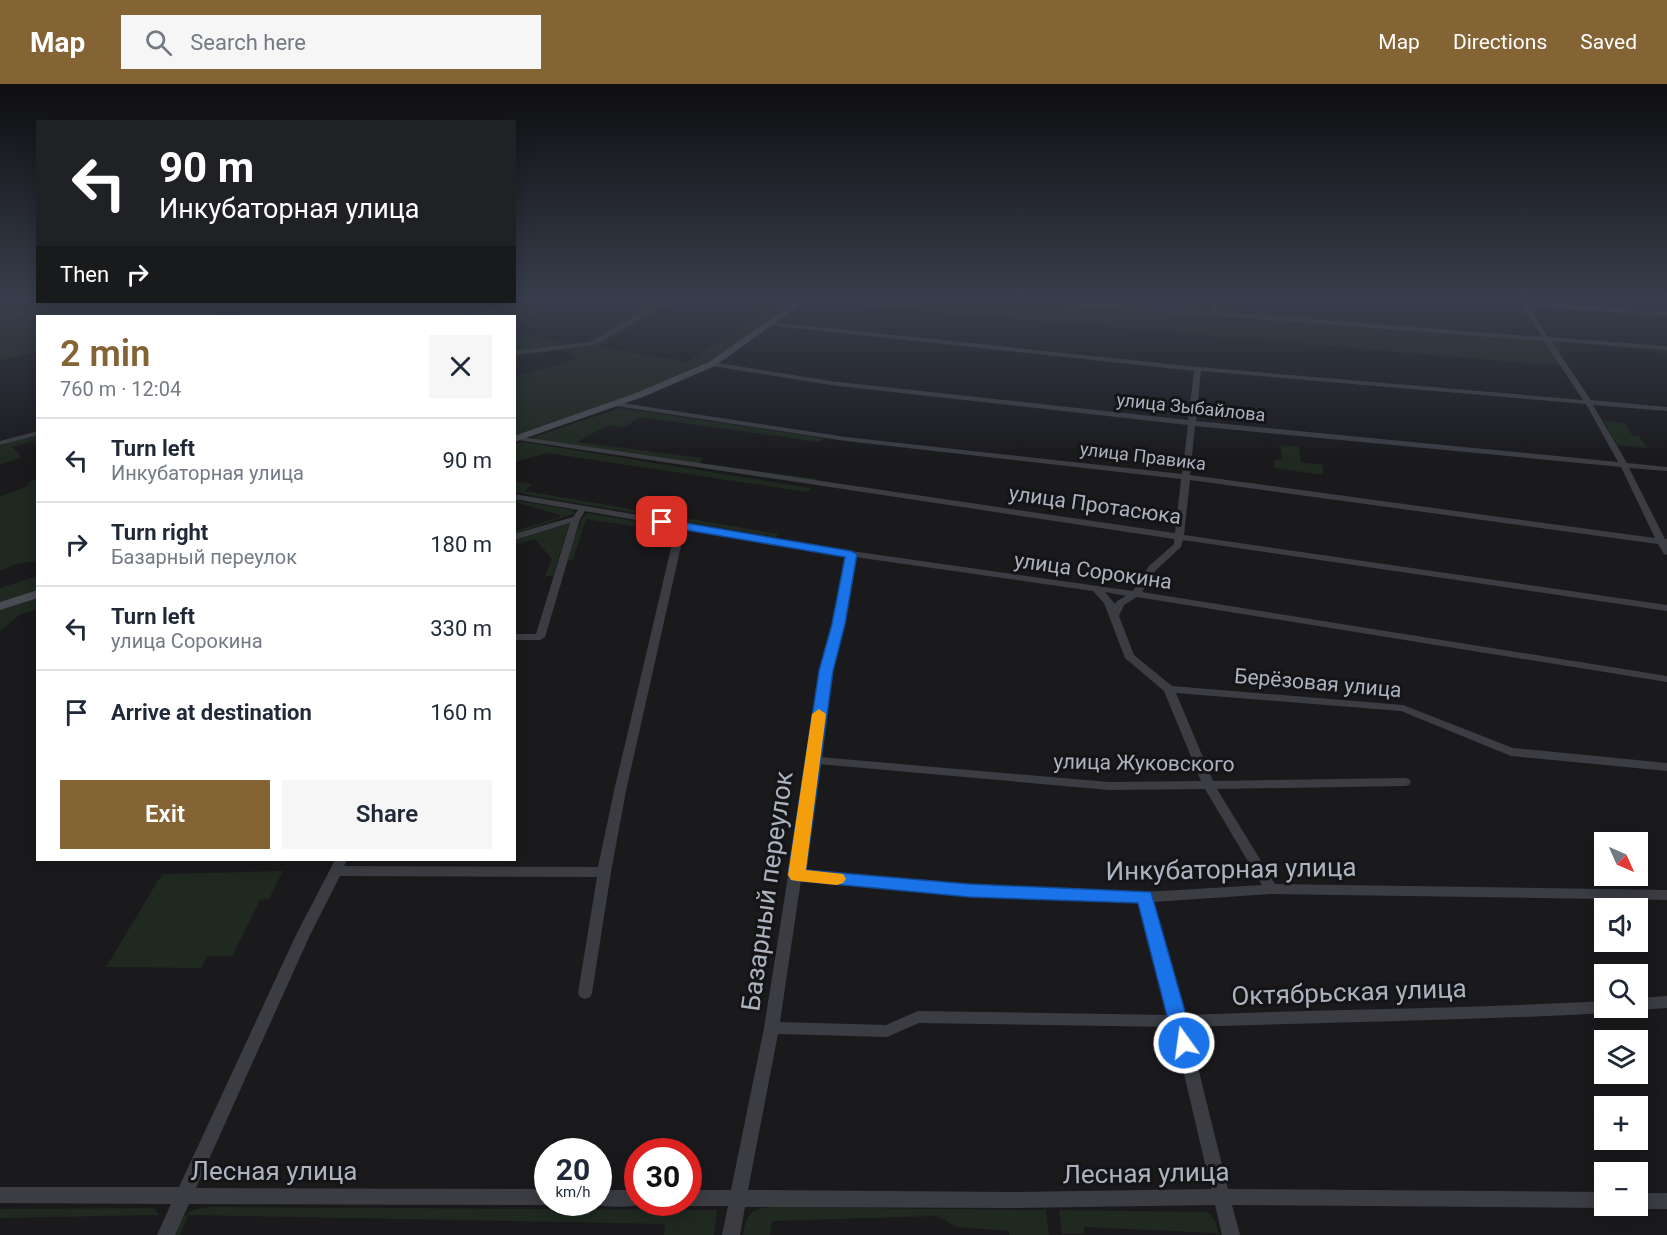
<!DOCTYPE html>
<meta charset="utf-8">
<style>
:root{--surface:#fff;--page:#f6f6f7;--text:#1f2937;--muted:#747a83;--line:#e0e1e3;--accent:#846334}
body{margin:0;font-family:Roboto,sans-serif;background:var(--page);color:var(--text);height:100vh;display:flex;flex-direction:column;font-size:22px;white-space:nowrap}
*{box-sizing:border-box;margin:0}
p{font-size:20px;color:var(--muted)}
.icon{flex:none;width:33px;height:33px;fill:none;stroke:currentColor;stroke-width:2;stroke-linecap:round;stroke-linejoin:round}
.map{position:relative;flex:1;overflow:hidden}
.panel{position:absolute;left:36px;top:231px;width:480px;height:546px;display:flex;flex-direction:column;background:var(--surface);border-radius:0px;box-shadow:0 3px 15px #0003}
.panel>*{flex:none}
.hud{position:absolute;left:36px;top:36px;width:480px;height:183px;border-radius:0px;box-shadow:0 3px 15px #0003;background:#202124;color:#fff;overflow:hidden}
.needle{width:39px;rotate:135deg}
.fabs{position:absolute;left:1594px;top:748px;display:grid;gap:12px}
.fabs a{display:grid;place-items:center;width:54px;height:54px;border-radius:0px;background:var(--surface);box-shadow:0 3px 15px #0003;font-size:30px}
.speed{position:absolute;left:534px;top:1054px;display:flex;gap:12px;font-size:30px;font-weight:700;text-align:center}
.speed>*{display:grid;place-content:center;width:78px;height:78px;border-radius:50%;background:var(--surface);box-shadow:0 3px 15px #0003;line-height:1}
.speed small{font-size:15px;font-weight:400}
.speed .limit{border:9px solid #d22;background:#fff;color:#111}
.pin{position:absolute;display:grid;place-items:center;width:51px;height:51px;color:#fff;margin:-26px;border-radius:12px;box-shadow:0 3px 9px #0006}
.me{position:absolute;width:66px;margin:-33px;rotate:346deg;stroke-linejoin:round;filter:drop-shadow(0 0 4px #0008)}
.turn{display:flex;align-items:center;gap:21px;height:126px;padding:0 24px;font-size:27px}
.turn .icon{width:78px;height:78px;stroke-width:2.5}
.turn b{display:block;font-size:42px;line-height:51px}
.then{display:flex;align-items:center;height:57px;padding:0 24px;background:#0003;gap:12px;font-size:22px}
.round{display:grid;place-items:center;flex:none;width:63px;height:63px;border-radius:0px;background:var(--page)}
.head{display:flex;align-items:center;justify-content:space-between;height:102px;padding:0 24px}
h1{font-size:36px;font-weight:600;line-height:45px;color:var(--accent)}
.cta{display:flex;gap:12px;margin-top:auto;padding:12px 24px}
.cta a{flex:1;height:69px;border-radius:0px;background:var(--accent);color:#fff;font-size:24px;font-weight:600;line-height:69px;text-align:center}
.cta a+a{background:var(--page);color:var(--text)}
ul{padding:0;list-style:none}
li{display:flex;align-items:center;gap:18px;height:84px;padding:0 24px;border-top:2px solid var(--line)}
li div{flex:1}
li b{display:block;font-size:22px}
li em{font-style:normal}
header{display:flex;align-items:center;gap:36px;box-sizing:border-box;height:84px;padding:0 30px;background:var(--accent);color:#fff}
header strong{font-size:28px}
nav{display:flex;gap:33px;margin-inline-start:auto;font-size:21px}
.search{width:420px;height:54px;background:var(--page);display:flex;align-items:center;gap:15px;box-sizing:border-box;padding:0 21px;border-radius:0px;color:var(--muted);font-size:22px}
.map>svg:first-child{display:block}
.green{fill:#1f2920}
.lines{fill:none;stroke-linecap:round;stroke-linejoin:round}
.street{fill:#3b3d43;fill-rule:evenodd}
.secondary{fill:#494c53;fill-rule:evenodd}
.route{fill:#1a73e8;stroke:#114b97;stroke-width:1.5}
.slow{fill:#f59e0b}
.labels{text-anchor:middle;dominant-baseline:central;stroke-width:6;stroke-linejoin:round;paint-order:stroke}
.far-street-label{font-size:18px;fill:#acb3be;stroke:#151518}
.street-label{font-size:21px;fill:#acb3be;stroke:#151518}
.near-street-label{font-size:26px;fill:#acb3be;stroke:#151518}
</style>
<header>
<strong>Map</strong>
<div class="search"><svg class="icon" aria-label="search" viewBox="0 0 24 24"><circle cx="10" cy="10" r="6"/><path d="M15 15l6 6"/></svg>Search here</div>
<nav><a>Map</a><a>Directions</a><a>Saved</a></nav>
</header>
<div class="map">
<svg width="1667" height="1151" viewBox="0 0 1667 1151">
<rect width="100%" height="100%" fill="#1a1a1d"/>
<g class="green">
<path d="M0,215H37L38,218H208L211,230L201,232H38L37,268L0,276Z"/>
<path d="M515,215H522L450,232H245L244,218H514Z"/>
<path d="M554,215H560L515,240L514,232H498L497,229L473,232L545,220Z"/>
<path d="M658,215H665L588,261L515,268L514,249L580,261Z"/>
<path d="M672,215H681L669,223H663L600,263L687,278L745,240L743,239L776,215H799L719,273L684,292L515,354V293L578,275L563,265L515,273L514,271L593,262Z"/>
<path d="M850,215H1117L1667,264V269L1560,256V282L844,220Z"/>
<path d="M621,324L843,357L824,354L820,358L639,333L624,344L608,341L577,358L703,374L700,379L818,395L815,399L537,356L534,353Z"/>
<path d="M1603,336L1625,340L1632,351L1639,352L1648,364L1617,361Z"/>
<path d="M37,351V356L12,363L22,373L0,381V361Z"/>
<path d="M523,358L811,404L807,408L547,369L515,378V360Z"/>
<path d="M1280,361L1299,363L1301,378L1323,381V391L1274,384V376H1282Z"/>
<path d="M37,395V477L16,480L0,487V413L28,402L29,398Z"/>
<path d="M515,397L532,400L525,407L778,450L776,453L535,412L515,408Z"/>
<path d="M514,416L572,426L575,429L515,450V447L560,433V431L515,418Z"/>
<path d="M588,429L675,444L673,448L586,435L573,476H566L582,434Z"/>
<path d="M569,440L553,492H545L552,475L535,455L515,461V455Z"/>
<path d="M37,492V507L0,519V504Z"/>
<path d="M37,514V525L19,531L0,547V526Z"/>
<path d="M283,787L269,815L260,816L232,872H208L201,884L106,883L162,790Z"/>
<path d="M209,1123L717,1126L714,1151H664L665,1140L188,1131L180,1151H171C180,1134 189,1124 209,1123Z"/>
<path d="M772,1123L1046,1126L1049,1151H1009V1147L957,1143L937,1132L772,1137L770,1151H743C747,1129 750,1125 772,1123Z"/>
<path d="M150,1124L155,1125L159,1131L0,1134V1125Z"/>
<path d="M1059,1126L1207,1128L1215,1136L1219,1151L1215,1149L1084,1143V1150H1062Z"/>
</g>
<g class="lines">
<g class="street">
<path d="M538,215H551L471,232H461Z"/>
<path d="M664,215H672L595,261L514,271V267L591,258Z"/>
<path d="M829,215H836L829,220L826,218Z"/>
<path d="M1016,215H1046L1211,228L1209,215H1215L1217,228L1542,253L1521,221L1454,215L1519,218L1517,215H1523L1525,218L1667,228V232L1528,222L1548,253L1667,262V266L1551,257L1591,316L1667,323V327L1593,321L1627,379L1667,383V387L1629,384L1665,455H1667V471L1664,470L1658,460L1190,396L1184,451L1667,521V527L1183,456L1181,463L1156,486L1142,508L1667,592V598L1137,513L1124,521L1119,532L1134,571L1172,602L1403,621L1513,664L1667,679V687L1511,672L1401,627L1176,609L1213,697L1405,694L1409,695L1411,698L1409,701L1405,702L1217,705L1275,800L1667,806V816L1271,810L1153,818L1185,931C1325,925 1465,925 1605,917V924H1612L1610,927L1605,929C1466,937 1327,938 1188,943L1228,1105L1605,1108V1122H1611L1605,1124L1232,1121L1240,1151H1222L1215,1121L1014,1124L745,1123L740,1151H722L728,1122H688L682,1119H688V1106H731L764,944L806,678L805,676L807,673L821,587L834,540L846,472L685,444L626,707L611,788L592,909L590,913L585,915L580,913L578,909L597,793L340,792L310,851L196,1104L548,1105V1119H554L548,1121L189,1120L175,1151H157L171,1120L0,1119V1103H179L296,851L335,776H347L344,782L598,783L614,707L676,443L585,427L580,435L545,553L540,556H514V550H536L570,439L514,456V450L573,433L578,426L514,415V410L851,467L1133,507L1149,482L1174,460V455L518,356H515V352L1175,449L1181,395L846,357L616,322L612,320L616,318L846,353L1182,390L1188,341L830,301L712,282L709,280L712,278L830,297L1188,336L1194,287L767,241L766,240L769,238L1198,283L1583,316L1544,257L1019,217ZM1201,287L1586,320L1618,378L1196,337ZM1195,342L1621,383L1655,454L1190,391ZM855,473L1093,507L1104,519L1125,574L1164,607L1201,697L1109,698L819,673L831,587L844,540ZM1105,508L1126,512L1117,517L1115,520ZM818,680L1109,706L1205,705L1262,801L1145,808L969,801L802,787ZM801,796L969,811L1140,818L1170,931L918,927L886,941L780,938ZM919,939L1173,943L1211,1105L1014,1108L748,1106L778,950L887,953Z"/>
<path d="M38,347V351L0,361V357Z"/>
<path d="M1667,912V924L1638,926L1633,924H1638V914Z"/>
<path d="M598,1106H638V1119H644C635,1124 601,1124 592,1119H598Z"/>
<path d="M1638,1109H1667V1125H1638L1632,1123L1638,1122Z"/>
</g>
<g class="secondary">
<path d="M799,215H808L715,282L643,313L514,358V352L636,309L709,278Z"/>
<path d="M38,506V514L0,526V518Z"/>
</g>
</g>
<linearGradient id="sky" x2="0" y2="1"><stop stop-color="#0e0e10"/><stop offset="0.57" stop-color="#383e4c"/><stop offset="1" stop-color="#383e4c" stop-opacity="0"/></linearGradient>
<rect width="1667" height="376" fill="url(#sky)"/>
<path class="route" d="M662,435L851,467L857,470L845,540L833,587L806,786L969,800L1151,808L1194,959L1191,965L1184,967L1177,965L1174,959L1138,819L969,813L791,796L788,791L819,587L832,540L845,473L657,441L656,438Z"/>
<path class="slow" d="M819,625L826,630L806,786L843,790L846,795L843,799L837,801L797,797L791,796L788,791L812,630Z"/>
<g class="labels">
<g class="far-street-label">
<text transform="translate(1191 323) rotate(6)">улица Зыбайлова</text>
<text transform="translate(1143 372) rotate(7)">улица Правика</text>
</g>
<g class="street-label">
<text transform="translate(1095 421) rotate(8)">улица Протасюка</text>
<text transform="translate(1093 487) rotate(8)">улица Сорокина</text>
<text transform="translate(1318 599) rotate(5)">Берёзовая улица</text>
<text transform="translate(1144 679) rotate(1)">улица Жуковского</text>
</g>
<g class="near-street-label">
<text transform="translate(1231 785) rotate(-1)">Инкубаторная улица</text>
<text transform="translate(767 807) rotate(-82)">Базарный переулок</text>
<text transform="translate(1349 908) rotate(-2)">Октябрьская улица</text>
<text x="274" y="1087">Лесная улица</text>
<text transform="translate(1146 1089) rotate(-1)">Лесная улица</text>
</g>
</g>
</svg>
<div class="fabs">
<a><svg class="needle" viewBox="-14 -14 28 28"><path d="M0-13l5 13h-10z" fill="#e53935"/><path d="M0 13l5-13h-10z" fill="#747a83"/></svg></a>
<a><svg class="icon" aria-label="sound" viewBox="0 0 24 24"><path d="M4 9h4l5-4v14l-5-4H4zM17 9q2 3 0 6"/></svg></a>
<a><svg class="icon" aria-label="search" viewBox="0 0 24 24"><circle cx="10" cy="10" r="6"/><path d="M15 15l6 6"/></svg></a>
<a><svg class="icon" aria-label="layers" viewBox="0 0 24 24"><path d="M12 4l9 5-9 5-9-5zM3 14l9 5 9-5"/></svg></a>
<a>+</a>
<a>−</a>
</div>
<div class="speed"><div>20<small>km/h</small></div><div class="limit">30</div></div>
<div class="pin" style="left:662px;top:438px;background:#d93025"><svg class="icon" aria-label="arrive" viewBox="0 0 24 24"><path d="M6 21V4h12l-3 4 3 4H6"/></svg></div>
<svg class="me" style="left:1184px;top:959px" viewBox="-20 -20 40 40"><circle r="17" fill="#1a73e8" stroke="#fff" stroke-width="3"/><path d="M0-11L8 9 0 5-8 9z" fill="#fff"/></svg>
<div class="hud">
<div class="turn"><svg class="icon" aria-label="left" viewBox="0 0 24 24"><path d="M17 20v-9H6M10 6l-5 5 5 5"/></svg><div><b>90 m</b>Инкубаторная улица</div></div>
<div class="then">Then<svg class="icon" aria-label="right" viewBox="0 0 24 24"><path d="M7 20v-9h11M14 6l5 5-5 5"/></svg></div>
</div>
<section class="panel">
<div class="head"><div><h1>2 min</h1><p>760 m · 12:04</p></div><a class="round"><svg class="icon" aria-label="close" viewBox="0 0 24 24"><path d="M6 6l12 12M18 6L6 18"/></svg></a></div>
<ul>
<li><svg class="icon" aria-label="left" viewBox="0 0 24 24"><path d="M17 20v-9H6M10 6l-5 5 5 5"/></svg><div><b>Turn left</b><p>Инкубаторная улица</p></div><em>90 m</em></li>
<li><svg class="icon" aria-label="right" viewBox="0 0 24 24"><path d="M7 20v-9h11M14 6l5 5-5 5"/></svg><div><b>Turn right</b><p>Базарный переулок</p></div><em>180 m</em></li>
<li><svg class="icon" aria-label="left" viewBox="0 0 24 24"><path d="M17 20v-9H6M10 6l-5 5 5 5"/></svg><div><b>Turn left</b><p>улица Сорокина</p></div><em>330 m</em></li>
<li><svg class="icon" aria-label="arrive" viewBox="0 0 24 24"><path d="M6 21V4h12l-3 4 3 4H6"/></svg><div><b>Arrive at destination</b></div><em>160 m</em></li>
</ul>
<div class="cta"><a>Exit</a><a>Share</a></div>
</section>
</div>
